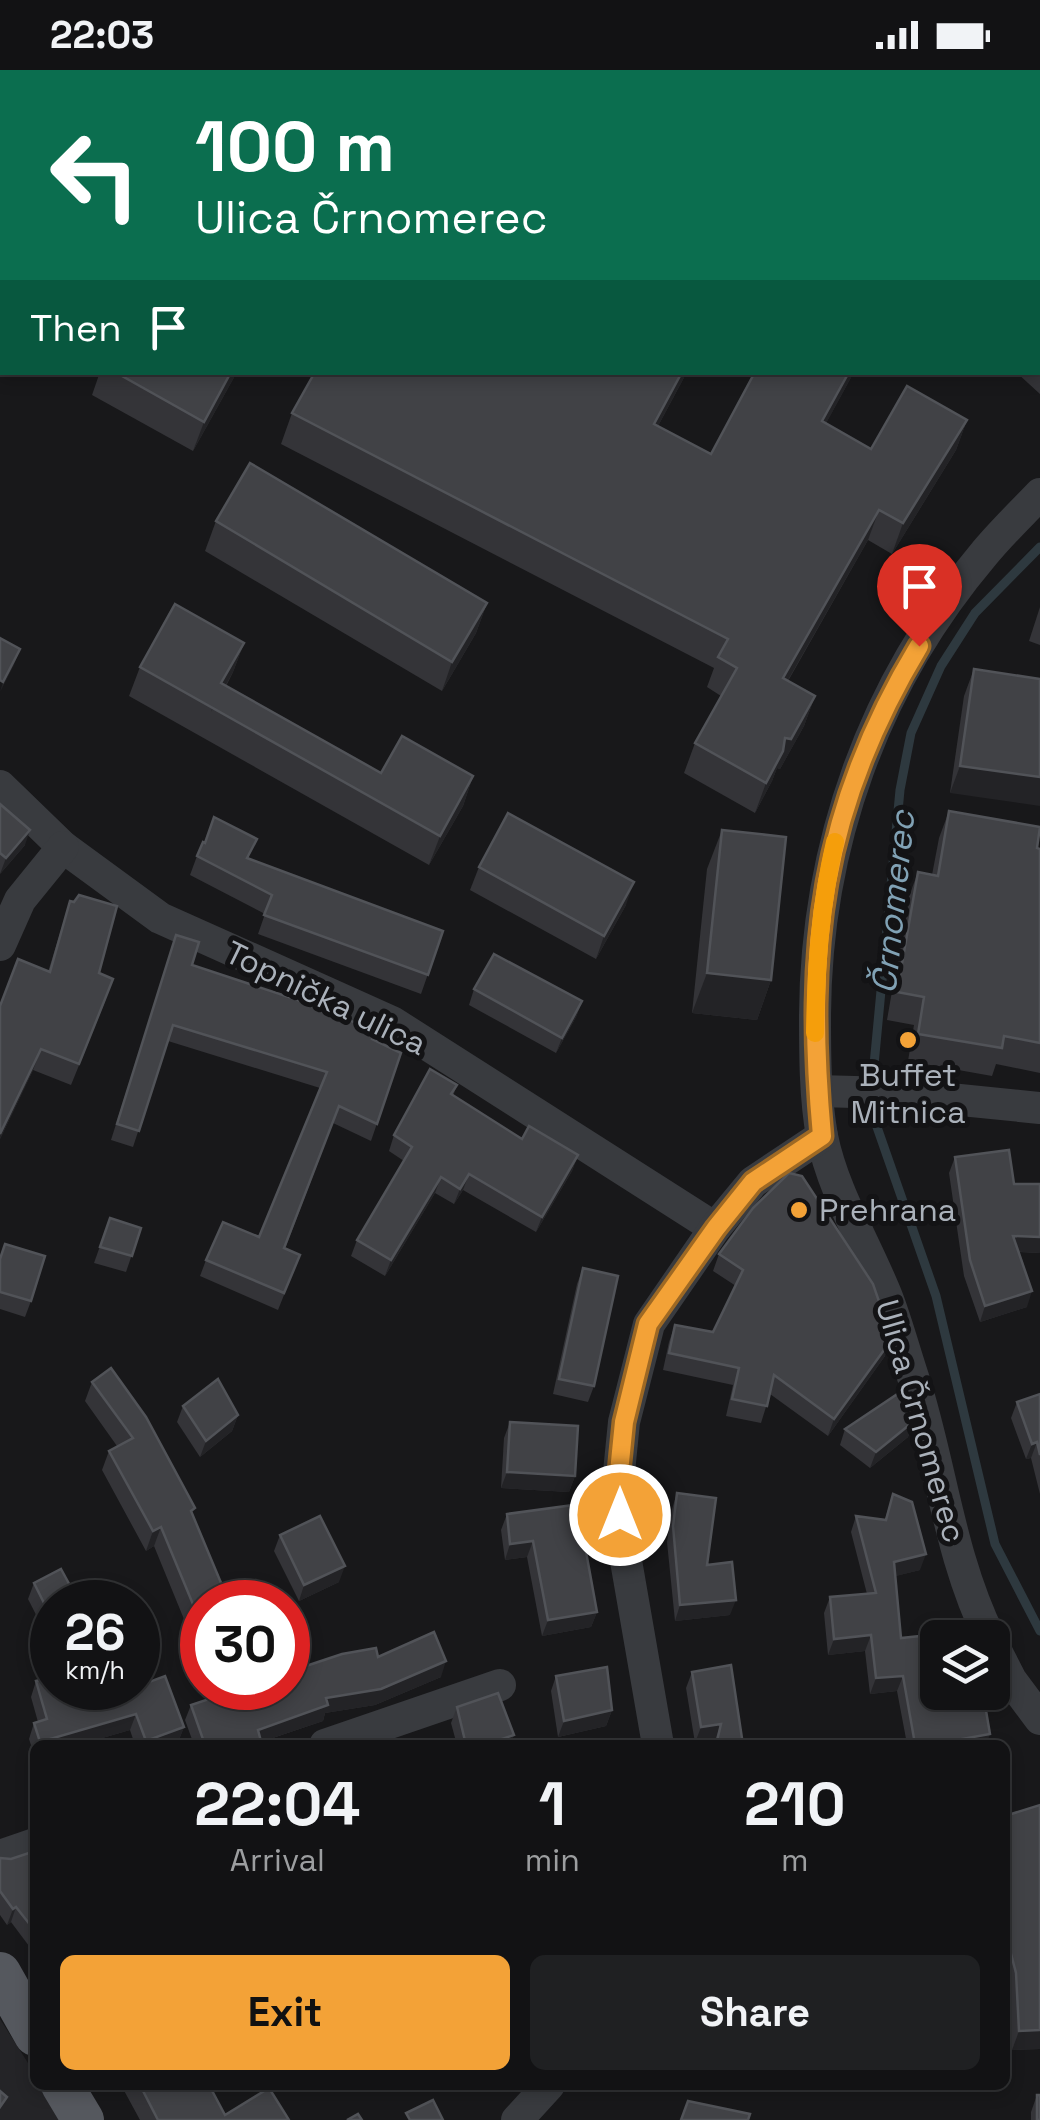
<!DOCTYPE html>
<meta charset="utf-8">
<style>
:root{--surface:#121214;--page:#1f2022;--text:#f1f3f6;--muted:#9c9ea0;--line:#313234;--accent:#f3a237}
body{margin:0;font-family:"Space Grotesk",sans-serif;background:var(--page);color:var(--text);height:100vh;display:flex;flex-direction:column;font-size:38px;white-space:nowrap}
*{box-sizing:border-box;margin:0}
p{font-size:32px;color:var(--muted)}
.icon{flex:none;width:55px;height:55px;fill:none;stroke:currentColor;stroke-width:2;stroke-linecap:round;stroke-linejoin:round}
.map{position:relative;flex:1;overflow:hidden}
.details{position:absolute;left:30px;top:1670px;width:980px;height:350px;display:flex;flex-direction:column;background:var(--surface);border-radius:15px;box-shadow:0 5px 15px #0003,0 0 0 2px var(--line)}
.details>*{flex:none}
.banner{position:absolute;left:0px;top:0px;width:1040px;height:305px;box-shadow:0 5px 15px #0003,0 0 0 2px var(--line);background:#0b6e4f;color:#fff;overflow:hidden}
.tools{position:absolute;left:920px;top:1550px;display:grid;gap:20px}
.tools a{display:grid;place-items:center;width:90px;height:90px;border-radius:15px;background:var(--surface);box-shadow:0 5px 15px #0003,0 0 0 2px var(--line);font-size:50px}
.speed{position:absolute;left:30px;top:1510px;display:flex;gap:20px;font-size:50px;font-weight:700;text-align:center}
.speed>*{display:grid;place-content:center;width:130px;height:130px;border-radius:50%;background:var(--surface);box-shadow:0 5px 15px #0003,0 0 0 2px var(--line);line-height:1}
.speed small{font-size:25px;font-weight:400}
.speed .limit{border:15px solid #d22;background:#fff;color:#111}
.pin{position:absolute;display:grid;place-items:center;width:85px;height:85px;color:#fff;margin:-102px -42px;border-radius:50% 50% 50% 0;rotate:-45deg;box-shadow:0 0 10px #0007}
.pin .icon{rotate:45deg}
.me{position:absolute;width:110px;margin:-55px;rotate:0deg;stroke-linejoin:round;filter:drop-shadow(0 0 8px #0008)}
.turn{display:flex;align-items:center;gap:35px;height:210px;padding:0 30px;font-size:45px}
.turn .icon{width:130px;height:130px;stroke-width:2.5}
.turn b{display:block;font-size:70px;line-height:85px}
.then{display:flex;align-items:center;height:95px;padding:0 30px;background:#0003;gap:20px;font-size:38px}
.eta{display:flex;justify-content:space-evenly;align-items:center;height:170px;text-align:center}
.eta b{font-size:60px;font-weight:600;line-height:70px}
.button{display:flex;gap:20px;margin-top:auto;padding:20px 30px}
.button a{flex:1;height:115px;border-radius:15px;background:var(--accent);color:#111;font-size:40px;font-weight:600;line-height:115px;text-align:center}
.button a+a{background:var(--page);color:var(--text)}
.status{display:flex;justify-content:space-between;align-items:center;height:70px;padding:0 50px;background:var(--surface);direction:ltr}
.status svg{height:28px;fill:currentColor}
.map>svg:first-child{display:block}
.built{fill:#242427}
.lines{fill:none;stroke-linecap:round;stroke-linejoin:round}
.stream{stroke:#2e393f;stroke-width:9}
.minor{stroke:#393b3f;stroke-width:32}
.major{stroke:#55585e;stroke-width:42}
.wall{fill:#343438}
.shaded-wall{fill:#232326}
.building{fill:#414246;stroke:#515358;stroke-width:2.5}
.route-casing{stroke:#9e6924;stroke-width:25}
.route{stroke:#f3a237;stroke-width:18}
.slow{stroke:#f59e0b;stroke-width:18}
.poi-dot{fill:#f3a237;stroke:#131315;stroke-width:4}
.labels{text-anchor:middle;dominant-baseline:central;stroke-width:10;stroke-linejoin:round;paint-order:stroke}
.street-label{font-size:32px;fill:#aab1ba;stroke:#131315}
.poi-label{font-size:32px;fill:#aab1ba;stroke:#131315}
.water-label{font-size:35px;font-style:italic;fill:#81a2b5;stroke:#131315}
</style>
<div class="status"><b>22:03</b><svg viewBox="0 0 49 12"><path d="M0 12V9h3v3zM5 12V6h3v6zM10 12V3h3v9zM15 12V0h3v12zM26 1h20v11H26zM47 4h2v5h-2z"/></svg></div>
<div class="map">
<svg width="1040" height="2050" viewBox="0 0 1040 2050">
<rect width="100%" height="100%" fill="#18181a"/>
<path class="built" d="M0,1949L35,2004V2015H42L64,2050H0Z"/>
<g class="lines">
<path class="stream" d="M1040,477L975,543L941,596L911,663L900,720L870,1037L936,1226L995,1474L1040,1561"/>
<g class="minor">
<path d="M0,716L63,777L160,848L392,952L715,1158"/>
<path d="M0,875L20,830L63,777"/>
<path d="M818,1021L891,1023L1040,1038"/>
<path d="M990,1568C949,1486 941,1393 913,1307C904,1280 897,1253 887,1227C866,1174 833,1122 822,1066C815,1027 815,984 815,945C816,776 873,615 983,485C1000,464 1021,444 1040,424"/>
<path d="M992,1573L1011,1610L1040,1649"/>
<path d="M325,1675L500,1615"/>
<path d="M658,1675L625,1485L618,1412L624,1352L649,1254L715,1158L753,1112L822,1066"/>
<path d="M0,1786L35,1774"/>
<path d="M517,2050L549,2015"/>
</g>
<g class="major">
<path d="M0,1903L35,1965"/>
<path d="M62,2015L83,2050"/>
</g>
</g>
<g class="wall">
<path d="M1040,246V324L1016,302H1038V249Z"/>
<path d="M100,302H237L193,381L92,325Z"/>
<path d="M315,302H687L658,356L711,384L755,302H854L826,353L871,379L967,350L956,380L892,484L868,470L788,611L815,626L804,656L780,699L777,698L772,711L755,743L684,703L695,673L721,626L707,617L714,598L281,374L292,343Z"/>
<path d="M216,451L487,533L476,563L442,621L205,481Z"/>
<path d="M1040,537V575L1029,571Z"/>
<path d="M244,573L233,602L226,616L381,703L473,706L463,736L429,795L129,626L140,597Z"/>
<path d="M974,599L1040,609L950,723L964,626Z"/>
<path d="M0,734L25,775L0,804Z"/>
<path d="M949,741L1040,779V1003L996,994L992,1006L908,991L914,955L887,950L908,829L918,802L932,805L939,768Z"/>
<path d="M214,747L250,789L443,861L421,924L258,864L265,844L190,805L197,786L205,773Z"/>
<path d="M722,760L771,910L757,950L692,943L707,799Z"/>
<path d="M479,797L626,835L596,889L470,820Z"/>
<path d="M70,831L99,903L106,929L71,1015L33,1000L0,1069V936L48,902Z"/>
<path d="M176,865L192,895L372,969L401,983L371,1071L333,1053L285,1179L300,1185L278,1240L200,1206L206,1190L259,1167L320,1018L168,971L133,1077L111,1070Z"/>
<path d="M474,919L582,931L576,947L556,983L469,935Z"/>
<path d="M457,1015L453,1026L522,1069L578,1085L572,1101L536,1162L463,1120L454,1134L435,1123L385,1206L351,1186L357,1170L404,1091L389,1081L394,1065Z"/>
<path d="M955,1087L1014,1114L1040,1183L1019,1182L1027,1237L980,1252L964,1206L949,1103Z"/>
<path d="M110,1148L141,1158L126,1202L94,1193Z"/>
<path d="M719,1184L885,1286L828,1366L770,1324L761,1353L726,1346L733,1315L663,1300L669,1272L675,1255L713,1262L736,1216L713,1201Z"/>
<path d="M0,1187L31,1231L25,1247L0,1239Z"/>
<path d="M583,1198L594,1316L588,1332L553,1324L577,1214Z"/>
<path d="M92,1312L193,1445L229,1532L202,1572L195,1576L154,1476L146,1481L102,1400L109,1381L117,1376L85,1331Z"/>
<path d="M1040,1324V1424L1031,1388L1026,1389L1011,1348L1017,1332Z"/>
<path d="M183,1336L238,1345L232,1361L200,1387L177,1352Z"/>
<path d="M914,1351L908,1367L870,1398L840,1375L845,1359Z"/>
<path d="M510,1352L575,1406L569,1422L501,1418L504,1368Z"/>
<path d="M677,1423L707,1495L730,1545L675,1551L667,1472L672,1439Z"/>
<path d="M893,1424L920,1500L895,1506L901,1568L964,1627L990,1664L907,1674L897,1621L870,1624L865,1581L828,1585L824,1543L830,1527L867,1524L851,1462L856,1446L885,1449Z"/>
<path d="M507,1444L583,1465L597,1542L591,1557L542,1566L527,1487L505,1490L501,1460Z"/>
<path d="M280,1465L339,1512L299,1531L274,1481Z"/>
<path d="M34,1513L52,1532V1576L28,1529Z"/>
<path d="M378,1587L441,1607L375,1635L325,1643L323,1651L261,1672L262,1675H194L185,1650L191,1635Z"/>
<path d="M692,1602L743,1675H714L715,1670L695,1673L686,1618Z"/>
<path d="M556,1606L612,1640L606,1656L558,1667L551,1621Z"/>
<path d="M36,1611L96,1631L184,1657L178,1672L172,1675H135L130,1660L78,1675H35V1687L29,1669L34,1653L38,1652L31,1627Z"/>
<path d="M457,1637L514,1665L510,1675H457L451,1653Z"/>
<path d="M1040,1735V1979L1012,1980L1009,1923L1005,1907V1746Z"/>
<path d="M35,1781V1884L11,1852L7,1855L0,1845V1788L11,1789Z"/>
<path d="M121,2015H209L225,2045L289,2050H140Z"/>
<path d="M1037,2025L1040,2050H1031V2042Z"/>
</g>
<g class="shaded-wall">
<path d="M231,302H237L193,381L204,352Z"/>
<path d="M682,302H687L643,384L654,354Z"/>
<path d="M849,302H854L811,381L822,351Z"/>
<path d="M967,350L956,380L892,484L903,453Z"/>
<path d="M879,440L868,470L772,638L783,608Z"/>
<path d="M487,533L476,563L442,621L452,592Z"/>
<path d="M244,573L233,602L211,642L221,613Z"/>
<path d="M20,579L14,595L0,622L3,612Z"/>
<path d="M815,626L804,656L780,699L777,698L772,711L755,743L766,713L785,668Z"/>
<path d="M960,696L1040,707V736L950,723Z"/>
<path d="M473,706L463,736L429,795L440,766Z"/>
<path d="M30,760L25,775L0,804L6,788Z"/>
<path d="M634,812L626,835L596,889L604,866Z"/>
<path d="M707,903L771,910L757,950L692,943Z"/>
<path d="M582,931L576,947L556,983L562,968Z"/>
<path d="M41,979L33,1000L0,1069V1064Z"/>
<path d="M578,1085L572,1101L536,1162L542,1147Z"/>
<path d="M469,1104L463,1120L454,1134L460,1119Z"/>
<path d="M441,1107L435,1123L385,1206L391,1190Z"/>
<path d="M1013,1166L1040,1167V1183L1008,1181Z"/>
<path d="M1032,1221L1027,1237L980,1252L985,1236Z"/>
<path d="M892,1269L885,1286L828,1366L834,1349Z"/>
<path d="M238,1345L232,1361L200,1387L206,1371Z"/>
<path d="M914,1351L908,1367L870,1398L876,1382Z"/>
<path d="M1037,1372L1031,1388L1026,1389L1032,1374Z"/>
<path d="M507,1402L575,1406L569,1422L501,1418Z"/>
<path d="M161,1457L154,1476L146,1481L153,1461Z"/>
<path d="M533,1471L527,1487L505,1490L510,1474Z"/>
<path d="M926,1484L920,1500L888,1508L894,1492Z"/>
<path d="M345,1496L339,1512L299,1531L304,1515Z"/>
<path d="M736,1530L730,1545L675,1551L680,1535Z"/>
<path d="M597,1542L591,1557L542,1566L548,1550Z"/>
<path d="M202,1556V1572L195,1576Z"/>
<path d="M871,1565L865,1581L828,1585L834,1569Z"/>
<path d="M446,1591L441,1607L375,1635L325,1643L323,1651L252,1675L258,1660L326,1628Z"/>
<path d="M903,1606L897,1621L870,1624L876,1608Z"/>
<path d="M612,1640L606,1656L558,1667L564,1651Z"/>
<path d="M136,1644L130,1660L78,1675H39L40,1672Z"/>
<path d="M721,1654L715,1670L695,1673L701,1657Z"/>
<path d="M184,1657L178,1672L172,1675H144L146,1671Z"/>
<path d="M990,1664L986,1675H929Z"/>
<path d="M514,1665L510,1675H484Z"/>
<path d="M16,1837L11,1852L7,1855L13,1839Z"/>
<path d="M1040,1960V1979L1012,1980L1019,1961Z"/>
</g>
<g class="building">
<path d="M88,0H216L214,2H86Z"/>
<path d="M483,0H635L639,2H482Z"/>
<path d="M1040,246V294L1038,291V249Z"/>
<path d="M115,302H231L204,352Z"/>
<path d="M315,302H682L654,354L711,384L755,302H849L822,351L871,379L907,316L967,350L903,453L879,440L783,608L815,626L791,669L785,668L783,681L766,713L695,673L737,598L718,587L728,569L292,343Z"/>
<path d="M250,393L487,533L452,592L216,451Z"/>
<path d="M175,534L244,573L221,613L381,703L402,666L473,706L440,766L140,597Z"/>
<path d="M0,568L20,579L3,612L0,610Z"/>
<path d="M974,599L1040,609V707L960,696Z"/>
<path d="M0,734L30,760L6,788L0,783Z"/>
<path d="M949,741L1040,757L1037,778L1040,779V973L1004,966L1002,978L918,964L924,927L897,922L918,802L938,806Z"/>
<path d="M508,743L634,812L604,866L479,797Z"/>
<path d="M214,747L257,769L247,788L443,861L428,905L264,845L272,825L197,786L203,772L205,773Z"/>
<path d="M722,760L786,767L771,910L707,903Z"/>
<path d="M79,825L117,836L99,903L113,909L79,994L41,979L0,1064V936L18,889L50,902L70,831L74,832Z"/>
<path d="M176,865L199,872L192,895L340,944L373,964L372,969L401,983L377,1054L339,1036L284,1178L300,1185L284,1223L206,1190L223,1152L259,1167L327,1002L173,955L139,1061L117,1054Z"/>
<path d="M494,884L582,931L562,968L474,919Z"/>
<path d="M430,999L457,1015L451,1024L522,1069L529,1056L578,1085L542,1147L469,1104L460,1119L441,1107L391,1190L357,1170L412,1077L394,1065Z"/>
<path d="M1009,1080L1014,1114H1040V1167L1013,1166L1032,1221L985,1236L970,1190L955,1087Z"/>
<path d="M789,1103L802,1106L873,1214L892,1269L834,1349L774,1305L767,1336L732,1329L739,1298L669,1283L675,1255L713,1262L743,1200L719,1184L753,1138Z"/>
<path d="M110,1148L141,1158L132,1186L100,1177Z"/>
<path d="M5,1174L45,1186L31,1231L0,1222V1189Z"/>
<path d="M583,1198L618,1206L594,1316L559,1309Z"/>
<path d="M111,1298L146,1347L195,1438L191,1441L229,1532H202V1556L161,1457L153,1461L109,1381L133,1368L92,1312Z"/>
<path d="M218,1309L238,1345L206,1371L183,1336Z"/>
<path d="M902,1321L914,1351L876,1382L845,1359Z"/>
<path d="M1040,1324V1385L1037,1372L1032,1374L1017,1332Z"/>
<path d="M510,1352L578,1356L575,1406L507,1402Z"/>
<path d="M677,1423L716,1428L707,1495L732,1492L736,1530L680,1535L673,1456Z"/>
<path d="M893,1424L912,1432L926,1484L894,1492L901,1568L957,1562L958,1568H938V1622H964V1627L983,1623L990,1664L929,1675H892L915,1674L903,1606L876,1608L871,1565L834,1569L830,1527L876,1523L856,1446L886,1450Z"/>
<path d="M581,1434L583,1465L597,1542L548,1550L533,1471L510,1474L507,1444Z"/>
<path d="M320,1446L345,1496L304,1515L280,1465Z"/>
<path d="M61,1499L79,1532H52V1549L34,1513Z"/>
<path d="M434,1562L446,1591L381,1619L326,1628L328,1635L258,1660L262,1675H205L191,1635L242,1618H288V1602L342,1584L376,1578L378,1587Z"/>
<path d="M731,1595L743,1675H716L721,1654L701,1657L692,1602Z"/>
<path d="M607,1597L612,1640L564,1651L556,1606Z"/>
<path d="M165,1606L184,1657L146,1671L136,1644L40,1672L34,1653L47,1649L36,1611L52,1607V1618H92L96,1631L138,1618V1616Z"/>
<path d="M498,1623L514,1665L484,1675H466L457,1637Z"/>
<path d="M1040,1735V1960L1019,1961L1016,1903L1005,1861V1746Z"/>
<path d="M35,1781V1861L16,1837L13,1839L0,1821V1788L11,1789Z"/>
<path d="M140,2015H209L225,2045L269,2018L289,2050H158Z"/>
<path d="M0,2021L7,2027L0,2037Z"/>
<rect x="1037" y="2025" width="3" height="25"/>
<path d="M433,2030L443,2050H410L406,2043Z"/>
<path d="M688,2031L750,2044L748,2050H681Z"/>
<path d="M358,2044L362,2050H347Z"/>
</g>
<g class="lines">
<g class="route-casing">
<path id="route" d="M620,1445L618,1412L624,1352L648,1254L716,1158L753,1112L822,1066C805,879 820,740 919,576"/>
</g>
<use href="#route" class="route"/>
<path class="slow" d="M815,963C816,898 820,836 835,772"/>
</g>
<g class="poi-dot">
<circle cx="908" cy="970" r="10"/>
<circle cx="799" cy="1140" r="10"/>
</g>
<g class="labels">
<g class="street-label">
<text transform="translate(326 928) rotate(26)">Topnička ulica</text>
<text transform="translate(921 1351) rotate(74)">Ulica Črnomerec</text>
</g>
<g class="poi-label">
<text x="908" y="1005">Buffet<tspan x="908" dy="37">Mitnica</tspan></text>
<text x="819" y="1140" text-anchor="start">Prehrana</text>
</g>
<g class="water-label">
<text transform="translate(893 832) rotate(-84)">Črnomerec</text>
</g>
</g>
</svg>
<div class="tools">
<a><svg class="icon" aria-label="layers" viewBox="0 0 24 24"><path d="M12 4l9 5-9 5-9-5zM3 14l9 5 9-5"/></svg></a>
</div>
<div class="speed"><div>26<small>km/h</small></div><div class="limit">30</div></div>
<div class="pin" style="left:919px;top:576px;background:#d93025"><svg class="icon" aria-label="arrive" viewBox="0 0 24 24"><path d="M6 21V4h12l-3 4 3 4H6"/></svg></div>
<svg class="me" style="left:620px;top:1445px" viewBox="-20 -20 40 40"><circle r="17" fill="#f3a237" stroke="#fff" stroke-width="3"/><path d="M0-11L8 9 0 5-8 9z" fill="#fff"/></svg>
<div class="banner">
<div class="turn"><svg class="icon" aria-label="left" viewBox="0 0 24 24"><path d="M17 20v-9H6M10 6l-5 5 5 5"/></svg><div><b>100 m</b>Ulica Črnomerec</div></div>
<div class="then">Then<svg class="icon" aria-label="arrive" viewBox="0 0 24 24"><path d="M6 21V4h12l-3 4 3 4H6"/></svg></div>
</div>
<section class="details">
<div class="eta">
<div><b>22:04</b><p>Arrival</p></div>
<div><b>1</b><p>min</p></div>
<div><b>210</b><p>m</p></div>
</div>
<div class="button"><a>Exit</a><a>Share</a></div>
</section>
</div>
